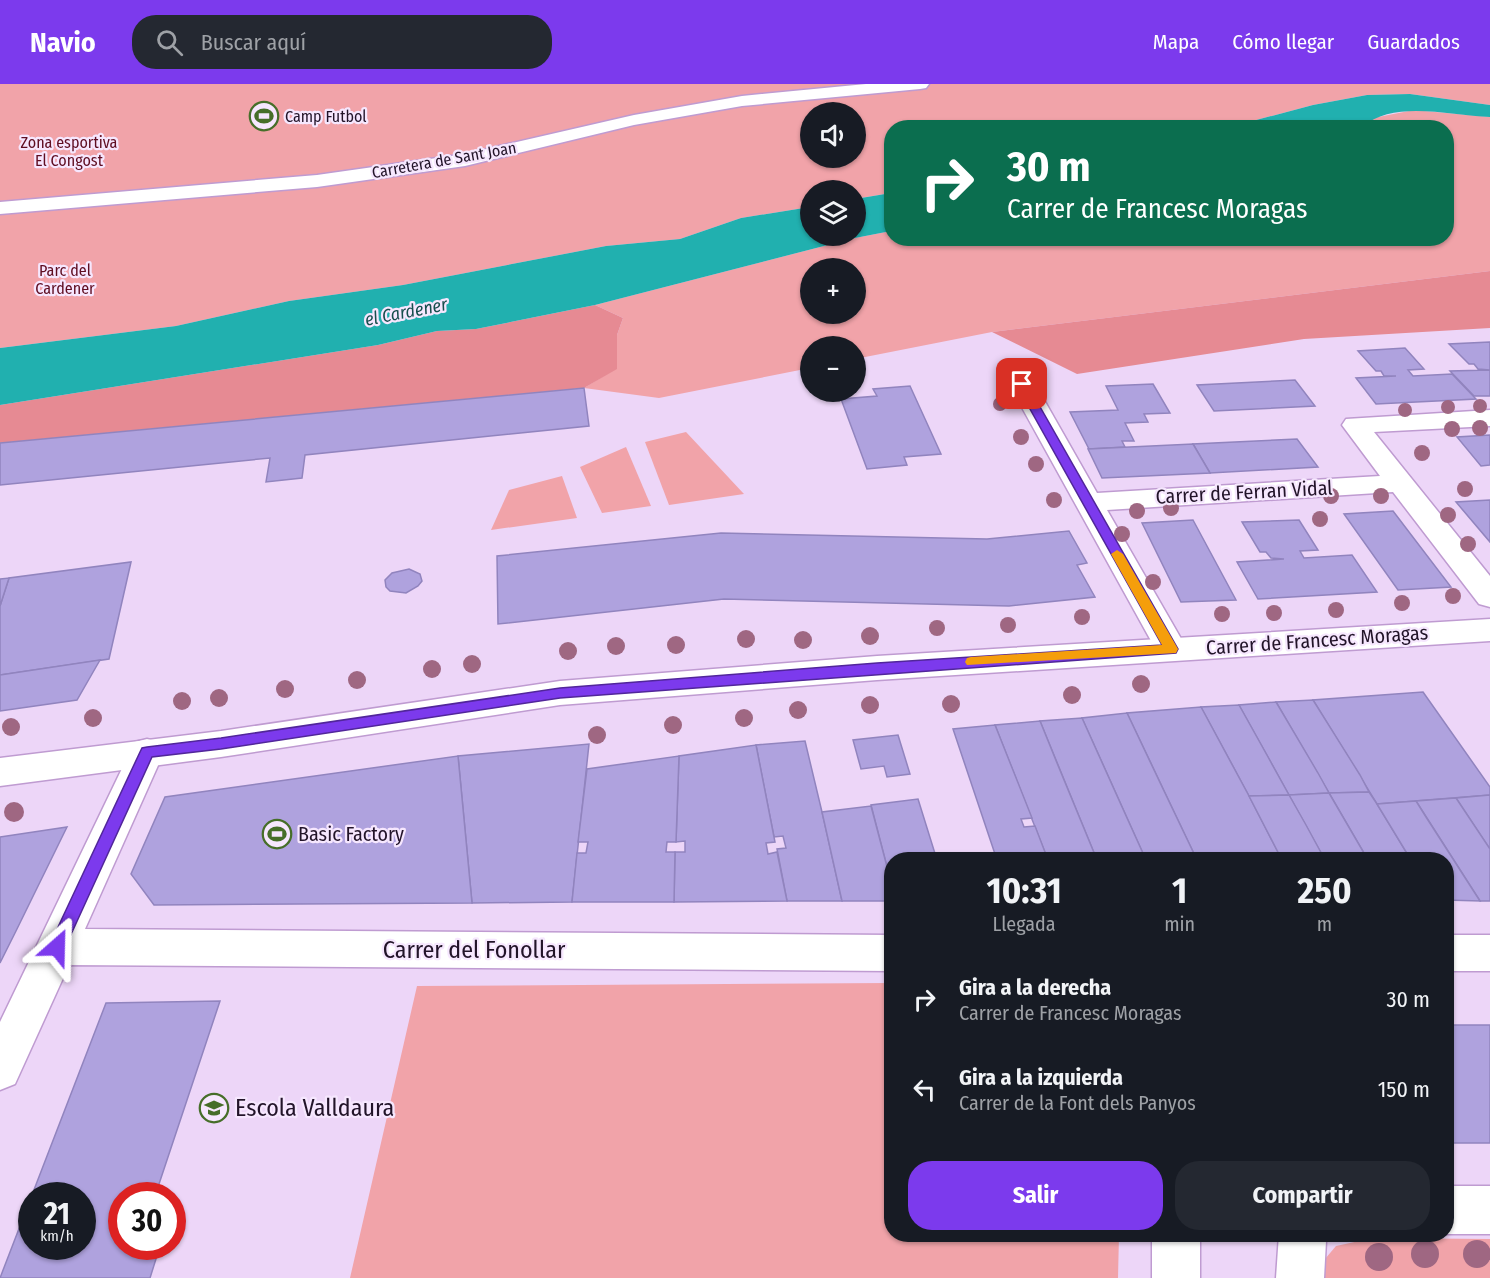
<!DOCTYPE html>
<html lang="es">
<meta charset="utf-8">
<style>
:root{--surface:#171b24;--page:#242831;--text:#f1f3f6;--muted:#9ea1a6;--accent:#7c3aed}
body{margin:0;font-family:"Fira Sans Condensed",sans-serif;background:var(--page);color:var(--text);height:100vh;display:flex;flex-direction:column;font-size:22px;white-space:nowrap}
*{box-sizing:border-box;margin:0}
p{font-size:20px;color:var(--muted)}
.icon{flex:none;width:33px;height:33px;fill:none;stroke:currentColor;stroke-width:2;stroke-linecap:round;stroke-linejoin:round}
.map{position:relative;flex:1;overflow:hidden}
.side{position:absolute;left:884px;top:768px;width:570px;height:390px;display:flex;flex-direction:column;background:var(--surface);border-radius:24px;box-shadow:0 2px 4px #0004}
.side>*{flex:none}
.hud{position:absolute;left:884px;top:36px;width:570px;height:126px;border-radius:24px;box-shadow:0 2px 4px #0004;background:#0b6e4f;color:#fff;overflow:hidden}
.controls{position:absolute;left:800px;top:18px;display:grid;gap:12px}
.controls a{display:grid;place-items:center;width:66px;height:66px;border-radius:50%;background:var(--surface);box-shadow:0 2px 4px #0004;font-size:30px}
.speed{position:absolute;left:18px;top:1098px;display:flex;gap:12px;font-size:30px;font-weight:700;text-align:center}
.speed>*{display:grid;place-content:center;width:78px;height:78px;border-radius:50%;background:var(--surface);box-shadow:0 2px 4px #0004;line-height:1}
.speed small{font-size:15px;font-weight:400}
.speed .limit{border:9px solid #d22;background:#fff;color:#111}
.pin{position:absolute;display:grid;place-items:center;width:51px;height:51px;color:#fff;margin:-26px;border-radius:12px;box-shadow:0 3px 9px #0006}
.me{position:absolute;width:66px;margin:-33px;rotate:25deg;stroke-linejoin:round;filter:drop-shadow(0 0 4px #0008)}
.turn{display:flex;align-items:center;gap:21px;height:126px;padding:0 24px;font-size:27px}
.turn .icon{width:78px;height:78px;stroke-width:2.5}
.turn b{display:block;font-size:42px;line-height:51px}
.eta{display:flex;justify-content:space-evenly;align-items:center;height:102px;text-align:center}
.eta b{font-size:36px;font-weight:700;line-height:42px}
.cta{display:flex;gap:12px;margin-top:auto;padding:12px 24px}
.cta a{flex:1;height:69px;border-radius:24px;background:var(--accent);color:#fff;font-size:24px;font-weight:700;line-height:69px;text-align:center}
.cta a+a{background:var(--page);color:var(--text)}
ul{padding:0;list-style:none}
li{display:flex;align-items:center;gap:18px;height:90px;padding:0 24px}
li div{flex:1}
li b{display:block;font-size:22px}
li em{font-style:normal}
header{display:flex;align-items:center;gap:36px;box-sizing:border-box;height:84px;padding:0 30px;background:var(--accent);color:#fff}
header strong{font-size:28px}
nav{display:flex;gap:33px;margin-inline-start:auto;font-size:21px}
.search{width:420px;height:54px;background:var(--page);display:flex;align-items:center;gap:15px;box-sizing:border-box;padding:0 21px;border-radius:24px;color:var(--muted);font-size:22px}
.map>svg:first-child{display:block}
.green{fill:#f1a3a9;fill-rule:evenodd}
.forest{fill:#e68a93}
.water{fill:#21b0af}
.building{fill:#afa2de;stroke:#9184be;stroke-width:1.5;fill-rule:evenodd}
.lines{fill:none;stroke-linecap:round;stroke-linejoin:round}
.minor-casing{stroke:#bf9bd1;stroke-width:3}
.tertiary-casing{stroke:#bf9bd1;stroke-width:3}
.minor{fill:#fff;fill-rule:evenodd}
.tertiary{fill:#fff;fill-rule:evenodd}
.tree{fill:#9f6782}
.route{fill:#7c3aed;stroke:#51269a;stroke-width:1.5}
.slow{fill:#f59e0b}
.labels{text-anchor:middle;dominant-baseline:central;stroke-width:4.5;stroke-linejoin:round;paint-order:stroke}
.far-poi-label{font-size:16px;fill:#221429;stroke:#f6e7fe;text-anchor:start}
.far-park-label{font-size:16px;fill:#5f0d21;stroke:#f6e7fe}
.far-street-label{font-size:16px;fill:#221429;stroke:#f6e7fe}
.far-water-label{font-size:18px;font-style:italic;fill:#164e4d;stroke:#f6e7fe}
.street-label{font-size:20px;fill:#221429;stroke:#f6e7fe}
.poi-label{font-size:20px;fill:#221429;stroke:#f6e7fe;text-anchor:start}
.near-street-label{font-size:24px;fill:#221429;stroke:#f6e7fe}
.near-poi-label{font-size:24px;fill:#221429;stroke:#f6e7fe;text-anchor:start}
</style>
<header>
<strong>Navio</strong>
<div class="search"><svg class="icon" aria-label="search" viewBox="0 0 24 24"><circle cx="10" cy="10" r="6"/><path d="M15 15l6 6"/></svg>Buscar aquí</div>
<nav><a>Mapa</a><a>Cómo llegar</a><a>Guardados</a></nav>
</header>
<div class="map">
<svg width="1490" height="1194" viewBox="0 0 1490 1194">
<rect width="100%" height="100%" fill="#edd6f8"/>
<g class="green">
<path d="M0,0H1490V21L1410,10L1367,11L1313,21L1230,43L891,44V109L855,115V106H810V123L741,134L680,155L606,162L403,201L289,217L176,242L0,264ZM810,28H855V74H810Z"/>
<path d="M1414,26L1490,33V187L992,248L855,275V262H810V284L659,314L584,304L617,284V251L623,234L595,221L855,154L891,147V154H1446V44L1362,43L1373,34ZM810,184H855V230H810Z"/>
<path d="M686,348L744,410L669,421L645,358Z"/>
<path d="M626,363L651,422L602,429L580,383Z"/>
<path d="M562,392L577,434L491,446L509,406Z"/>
<path d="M891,899V1150L1119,1151L1118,1194H350L417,902Z"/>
<path d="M1373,1154L1490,1155V1194H1319L1325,1175L1336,1162Z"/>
</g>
<g class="forest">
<path d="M1490,187V244L1304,255L1077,290L992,248Z"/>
<path d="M595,221L623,234L617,251V285L584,304L0,359V321L378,261L437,247L476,245Z"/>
</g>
<g class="water">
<path d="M1410,10L1490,21V33C1450,32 1395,15 1362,43H1230L1313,21L1367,11Z"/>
<path d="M891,109V147L855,154L595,221L476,245L437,247L378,261L0,321V264L176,242L289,217L403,201L606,162L680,155L741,134L810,123V152H855V115Z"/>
</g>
<g class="building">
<path d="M1490,258V312H1474L1450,287L1490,286L1478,285L1474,280H1469L1449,260Z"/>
<path d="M1405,264L1424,285L1408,286L1413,292L1452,290L1476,315L1376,320L1356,294L1396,292H1384L1381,287H1376L1358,267Z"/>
<path d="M1295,296L1315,322L1214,327L1197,301Z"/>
<path d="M1153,300L1170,329L1144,330L1148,338L1125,339L1134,357H1122L1125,363L1089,365L1070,328L1118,326L1106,302Z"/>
<path d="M910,302L941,370L904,373L907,381L867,385L841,315L877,312L873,305Z"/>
<path d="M584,304L589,342L305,371L302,394L266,398L270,374L0,401V359Z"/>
<path d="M1490,351V381L1481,382L1457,353Z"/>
<path d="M1297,355L1318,383L1210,389L1193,360Z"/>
<path d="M1193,360L1210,389L1102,394L1088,365Z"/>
<path d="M1490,416V458L1456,418Z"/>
<path d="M1393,427L1451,503L1398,506L1344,430Z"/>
<path d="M1193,436L1236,516L1181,518L1142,439Z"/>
<path d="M1299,436L1318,466L1300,467L1304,474L1352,471L1377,508L1258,515L1237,478L1284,475L1271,474L1266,468H1260L1242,438Z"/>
<path d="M1069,447L1087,479L1077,481L1095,513L1009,522L724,515L498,540L497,472L721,449L987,455Z"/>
<path d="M131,478L109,575L0,591V522L9,494Z"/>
<path d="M409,485L420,490L422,497L418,502L406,509L390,507L386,503L385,496L392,489Z"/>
<path d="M9,494L0,522V495Z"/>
<path d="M100,576L77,616L0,627V591Z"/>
<path d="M1423,608L1490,703V711L1377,720L1313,616Z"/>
<path d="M1313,616L1360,691L1369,708L1329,709L1276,618Z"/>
<path d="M1276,618L1318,689L1329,709L1289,711L1239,621Z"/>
<path d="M1239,621L1268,673L1289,711L1249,712L1201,623Z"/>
<path d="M1201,623L1249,712L1282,776H1197L1127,629Z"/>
<path d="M1127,629L1164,707L1197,776H1146L1082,634Z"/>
<path d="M1082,634L1127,734L1146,776H1097L1040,637Z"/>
<path d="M1040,637L1057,679L1097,776H1048L995,641Z"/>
<path d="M995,641L1032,734L1021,735L1024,743L1035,742L1048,776H997L953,645Z"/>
<path d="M898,651L910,690L887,693L884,682L861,685L853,656Z"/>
<path d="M805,657L822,728L842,817H787L777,765L786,764L783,752L774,753L756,661Z"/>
<path d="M589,660L572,818L472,819L458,672Z"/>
<path d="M756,661L774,753L775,758L766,759L768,770L777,768L787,817L674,818L675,768H685V757L676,758L679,672Z"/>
<path d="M458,672L472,819L154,821L131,790L165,713Z"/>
<path d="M679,672L676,758H667L666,768H675L674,818H572L577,769H586L588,758H578L587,685Z"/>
<path d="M1369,708L1377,720L1411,776H1368L1329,709Z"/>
<path d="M1329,709L1368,776H1325L1289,711Z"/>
<path d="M1289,711L1306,741L1325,776H1282L1249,712Z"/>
<path d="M1490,711V765L1456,714Z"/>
<path d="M1456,714L1490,765V817H1480L1416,717Z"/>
<path d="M918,715L937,776H891V798L871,721Z"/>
<path d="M1416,717L1426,733L1480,817L1446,816V776H1411L1377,720Z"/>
<path d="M871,722L891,798V817H842L822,728Z"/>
<path d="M67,743L15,849L0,879V753Z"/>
<path d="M220,917L155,1112H122V1162H160L150,1194H0L106,919ZM32,1112H82V1162H32Z"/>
<rect x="1446" y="941" width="44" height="118"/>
</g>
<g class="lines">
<g class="minor-casing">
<g id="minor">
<path d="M1022,292L1031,295L1035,300L1097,409L1380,392L1342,341L1346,335L1490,326V342L1374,348L1490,492V523L1479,520L1393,408L1107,426L1187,565L1182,573L1171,576L1160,573L1009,300L1013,295Z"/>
<path d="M147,655L159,658L164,668L85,845L891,851V887L69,881L15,1000L0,1006V938L130,668L135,658Z"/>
<rect x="1446" y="851" width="44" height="36"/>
<rect x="1446" y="1102" width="44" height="48"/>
<rect x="1152" y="1150" width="48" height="44"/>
<path d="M1279,1150H1329L1326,1157L1324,1194H1276Z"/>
</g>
</g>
<g class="tertiary-casing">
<g id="tertiary">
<path d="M866,0H929L926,4L920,5L742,22L634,41L465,82L317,103L0,130V118L317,91L465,70L634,31L742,12Z"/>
<path d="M1490,535V557L877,596L560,621L221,673L0,702V674L221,647L560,597L877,572Z"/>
</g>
</g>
<use href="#minor" class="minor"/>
<use href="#tertiary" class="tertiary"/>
</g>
<g class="tree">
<circle cx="1000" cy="320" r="7"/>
<circle cx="1480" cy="322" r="7"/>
<circle cx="1448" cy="323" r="7"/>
<circle cx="1405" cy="326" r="7"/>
<circle cx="1480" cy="344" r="8"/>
<circle cx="1452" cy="345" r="8"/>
<circle cx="1021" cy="353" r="8"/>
<circle cx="1422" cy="369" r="8"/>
<circle cx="1036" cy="380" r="8"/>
<circle cx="1465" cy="405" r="8"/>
<circle cx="1331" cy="412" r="8"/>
<circle cx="1381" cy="412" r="8"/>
<circle cx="1054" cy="416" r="8"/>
<circle cx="1171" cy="424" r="8"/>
<circle cx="1137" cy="427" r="8"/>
<circle cx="1448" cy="431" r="8"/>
<circle cx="1320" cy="435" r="8"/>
<circle cx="1122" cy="450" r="8"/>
<circle cx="1468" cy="460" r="8"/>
<circle cx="1153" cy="498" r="8"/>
<circle cx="1453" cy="512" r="8"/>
<circle cx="1402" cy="519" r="8"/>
<circle cx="1336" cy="526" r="8"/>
<circle cx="1274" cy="529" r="8"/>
<circle cx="1222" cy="530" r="8"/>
<circle cx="1082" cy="533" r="8"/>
<circle cx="1008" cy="541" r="8"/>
<circle cx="937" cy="544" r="8"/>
<circle cx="870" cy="552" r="9"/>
<circle cx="746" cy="555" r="9"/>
<circle cx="803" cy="556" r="9"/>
<circle cx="676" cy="561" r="9"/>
<circle cx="616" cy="562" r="9"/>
<circle cx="568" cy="567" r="9"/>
<circle cx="472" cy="580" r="9"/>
<circle cx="432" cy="585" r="9"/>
<circle cx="357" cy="596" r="9"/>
<circle cx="1141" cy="600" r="9"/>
<circle cx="285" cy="605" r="9"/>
<circle cx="1072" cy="611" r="9"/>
<circle cx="219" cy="614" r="9"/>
<circle cx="182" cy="617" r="9"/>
<circle cx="951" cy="620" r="9"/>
<circle cx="870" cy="621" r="9"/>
<circle cx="798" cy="626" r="9"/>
<circle cx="93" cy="634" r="9"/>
<circle cx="744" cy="634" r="9"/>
<circle cx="673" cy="641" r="9"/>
<circle cx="11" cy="643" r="9"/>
<circle cx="597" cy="651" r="9"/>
<circle cx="14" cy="728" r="10"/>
<circle cx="1425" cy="1170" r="14"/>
<circle cx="1477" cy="1170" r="14"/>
<circle cx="1379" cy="1173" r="14"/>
</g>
<path class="route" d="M1022,297L1027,300L1178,565L1176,569L560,614L221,665L152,673L63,868L57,870L51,868L48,863L51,858L140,668L142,664L147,663L221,654L560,604L877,579L1162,561L1016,300Z"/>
<path class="slow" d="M1117,466L1123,470L1178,565L1176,569L967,581L965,578L967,574L971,573L1162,561L1111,470Z"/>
<defs>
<g id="stadium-ring" transform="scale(1.5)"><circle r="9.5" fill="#f6e7fe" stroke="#466e29" stroke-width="1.5"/><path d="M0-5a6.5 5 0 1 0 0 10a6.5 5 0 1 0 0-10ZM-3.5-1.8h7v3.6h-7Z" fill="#466e29"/></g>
<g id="school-ring" transform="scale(1.5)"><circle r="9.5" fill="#f6e7fe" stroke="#466e29" stroke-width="1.5"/><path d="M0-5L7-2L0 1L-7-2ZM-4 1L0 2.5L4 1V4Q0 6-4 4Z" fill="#466e29"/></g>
</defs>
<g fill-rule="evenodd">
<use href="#stadium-ring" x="264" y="32"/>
<use href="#stadium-ring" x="277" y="750"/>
<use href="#school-ring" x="214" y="1024"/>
</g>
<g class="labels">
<g class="far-poi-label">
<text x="285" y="32">Camp Futbol</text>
</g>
<g class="far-park-label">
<text x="69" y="58">Zona esportiva<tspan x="69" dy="18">El Congost</tspan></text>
<text x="65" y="186">Parc del<tspan x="65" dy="18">Cardener</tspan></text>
</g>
<g class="far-street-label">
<text transform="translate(444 76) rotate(-10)">Carretera de Sant Joan</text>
</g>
<g class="far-water-label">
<text transform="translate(406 228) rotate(-11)">el Cardener</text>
</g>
<g class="street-label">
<text transform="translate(1244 408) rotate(-3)">Carrer de Ferran Vidal</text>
<text transform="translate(1317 556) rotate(-4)">Carrer de Francesc Moragas</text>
</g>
<g class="poi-label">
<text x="298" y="750">Basic Factory</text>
</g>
<g class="near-street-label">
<text x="474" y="866">Carrer del Fonollar</text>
</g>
<g class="near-poi-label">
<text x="235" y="1024">Escola Valldaura</text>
</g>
</g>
</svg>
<div class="controls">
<a><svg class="icon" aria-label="sound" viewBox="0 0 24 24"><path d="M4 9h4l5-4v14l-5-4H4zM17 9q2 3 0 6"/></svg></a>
<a><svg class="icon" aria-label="layers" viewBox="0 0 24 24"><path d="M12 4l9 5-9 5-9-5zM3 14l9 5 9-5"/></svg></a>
<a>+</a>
<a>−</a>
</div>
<div class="speed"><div>21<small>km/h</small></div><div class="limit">30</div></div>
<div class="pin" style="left:1022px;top:300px;background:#d93025"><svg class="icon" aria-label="arrive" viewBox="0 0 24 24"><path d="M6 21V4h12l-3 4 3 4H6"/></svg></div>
<svg class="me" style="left:57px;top:863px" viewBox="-20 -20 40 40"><path d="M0-17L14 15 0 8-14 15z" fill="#7c3aed" stroke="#fff" stroke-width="4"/></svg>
<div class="hud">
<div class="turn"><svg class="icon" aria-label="right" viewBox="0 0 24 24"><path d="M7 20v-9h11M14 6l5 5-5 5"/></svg><div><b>30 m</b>Carrer de Francesc Moragas</div></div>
</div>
<section class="side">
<div class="eta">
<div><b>10:31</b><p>Llegada</p></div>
<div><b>1</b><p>min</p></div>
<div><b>250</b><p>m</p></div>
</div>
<ul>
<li><svg class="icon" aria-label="right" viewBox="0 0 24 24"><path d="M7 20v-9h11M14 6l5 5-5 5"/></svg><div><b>Gira a la derecha</b><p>Carrer de Francesc Moragas</p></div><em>30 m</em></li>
<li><svg class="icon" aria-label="left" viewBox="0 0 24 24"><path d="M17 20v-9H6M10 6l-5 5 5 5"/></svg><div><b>Gira a la izquierda</b><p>Carrer de la Font dels Panyos</p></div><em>150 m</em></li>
</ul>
<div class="cta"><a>Salir</a><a>Compartir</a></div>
</section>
</div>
